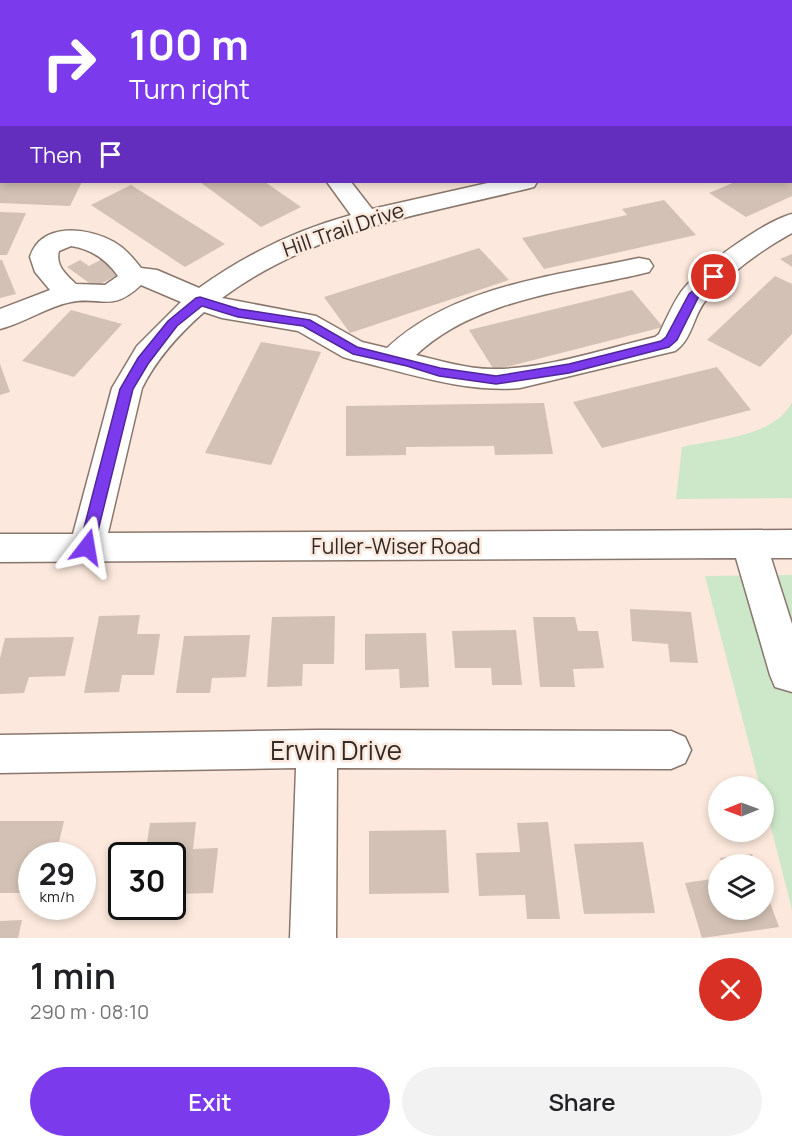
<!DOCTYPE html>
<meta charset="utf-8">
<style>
:root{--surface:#fff;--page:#f2f2f2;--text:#202124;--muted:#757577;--accent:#7c3aed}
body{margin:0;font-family:Manrope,sans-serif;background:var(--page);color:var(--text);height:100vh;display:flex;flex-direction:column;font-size:22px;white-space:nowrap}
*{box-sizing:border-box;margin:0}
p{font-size:20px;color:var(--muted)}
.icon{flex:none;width:33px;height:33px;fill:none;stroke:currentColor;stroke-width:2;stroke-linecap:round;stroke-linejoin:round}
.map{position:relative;height:938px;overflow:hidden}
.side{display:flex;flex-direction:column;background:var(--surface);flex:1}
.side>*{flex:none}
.top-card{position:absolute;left:0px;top:0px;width:792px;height:183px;box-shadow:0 3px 9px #0003;background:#7c3aed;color:#fff;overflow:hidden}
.needle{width:39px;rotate:269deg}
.controls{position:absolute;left:708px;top:776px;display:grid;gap:12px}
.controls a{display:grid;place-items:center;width:66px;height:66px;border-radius:50%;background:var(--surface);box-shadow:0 3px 9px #0003;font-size:30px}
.speed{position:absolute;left:18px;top:842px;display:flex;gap:12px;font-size:30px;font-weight:700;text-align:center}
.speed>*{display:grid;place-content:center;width:78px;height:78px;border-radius:50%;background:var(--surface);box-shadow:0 3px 9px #0003;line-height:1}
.speed small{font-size:15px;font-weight:400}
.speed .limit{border:3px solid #111;border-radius:9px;background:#fff;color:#111}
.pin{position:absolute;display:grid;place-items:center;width:51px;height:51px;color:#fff;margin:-26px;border:3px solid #fff;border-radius:50%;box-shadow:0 2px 6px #0007}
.me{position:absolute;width:66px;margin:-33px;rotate:14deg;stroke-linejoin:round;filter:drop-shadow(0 0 4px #0008)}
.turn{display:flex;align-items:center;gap:21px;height:126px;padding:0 30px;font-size:27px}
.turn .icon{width:78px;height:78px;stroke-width:2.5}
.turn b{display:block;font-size:42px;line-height:51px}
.then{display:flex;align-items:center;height:57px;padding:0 30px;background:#0003;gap:12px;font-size:22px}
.round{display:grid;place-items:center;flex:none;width:63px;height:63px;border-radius:32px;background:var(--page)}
.summary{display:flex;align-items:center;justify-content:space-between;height:102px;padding:0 30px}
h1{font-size:36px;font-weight:600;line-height:45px}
.button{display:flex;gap:12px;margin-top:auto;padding:12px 30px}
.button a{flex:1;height:69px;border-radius:36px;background:var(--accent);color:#fff;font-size:24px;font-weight:600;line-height:69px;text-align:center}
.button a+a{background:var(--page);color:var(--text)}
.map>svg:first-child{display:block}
.green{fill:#cde8c8}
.building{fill:#d3c1b5}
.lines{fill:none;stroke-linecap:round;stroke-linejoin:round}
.minor-casing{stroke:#89776d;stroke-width:3}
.major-casing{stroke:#89776d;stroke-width:3}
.minor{fill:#fff;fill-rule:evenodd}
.major{fill:#fff;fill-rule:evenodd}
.route{fill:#7c3aed;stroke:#51269a;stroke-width:1.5}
.labels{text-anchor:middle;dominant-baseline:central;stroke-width:5;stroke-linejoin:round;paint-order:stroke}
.street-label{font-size:21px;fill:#322a26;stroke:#fce8dc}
.near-street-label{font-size:26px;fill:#322a26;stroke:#fce8dc}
</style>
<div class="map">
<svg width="792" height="938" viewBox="0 0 792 938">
<rect width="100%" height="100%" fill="#fce8dc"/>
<g class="green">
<path d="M792,402V498L676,499L682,447C717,439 775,437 792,402Z"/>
<path d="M792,575V910L764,800V786H760L705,576Z"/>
</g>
<g class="building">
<path d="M0,182H82L70,206L0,203Z"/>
<path d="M200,182H265L301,207L261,227Z"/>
<path d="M735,182H792V196L746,217L709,193Z"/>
<path d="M131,185L225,244L185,267L91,205Z"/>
<path d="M664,200L696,235L544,269L522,238L627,215L622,209Z"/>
<path d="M0,212L26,213L7,255H0Z"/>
<path d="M479,248L509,280L350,333L324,297Z"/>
<path d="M792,254V267L780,259Z"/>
<path d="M104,258L123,272L95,287L67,267L80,260L89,266Z"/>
<path d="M0,260H2L16,294L0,298Z"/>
<path d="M775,276L792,284V334L760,367L707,340Z"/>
<path d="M632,290L663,327L494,370L469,330Z"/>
<path d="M71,310L122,324L74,377L22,361Z"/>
<path d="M261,342L321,352L271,465L205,453Z"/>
<path d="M0,364L10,392L0,395Z"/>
<path d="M717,367L751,410L602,448L573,402Z"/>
<path d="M544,403L553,454L495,455L494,446L406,447V455L346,456V406Z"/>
<path d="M630,609L691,612L698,663L670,662L668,644L632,641Z"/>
<path d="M140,615L137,634H160L154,675H122L119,692L84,693L99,616Z"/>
<path d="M335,616L334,664H303L302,686L267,687L272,617Z"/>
<path d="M533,617H575L578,631H598L604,668L573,669L575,687H540Z"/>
<path d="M516,630L522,685H492L491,668H455L452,631Z"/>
<path d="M426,633L429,687L400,688L399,669L365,670V634Z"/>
<path d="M250,635L246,677L212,678L210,693H176L184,636Z"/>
<path d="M74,637L65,676L29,677L24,693L0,694V658L5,638Z"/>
<path d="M0,821H64L56,855H32V893H0Z"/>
<path d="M196,822L193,849L218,848L213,893L172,894V855H145L150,823Z"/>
<path d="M548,822L560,919H527L525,895L479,896L476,853L520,852L517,823Z"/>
<path d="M446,830L449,893L369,894V831Z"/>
<path d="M643,842L655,913L584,914L574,844Z"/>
<path d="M752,854L756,864H722L720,858Z"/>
<path d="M718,878V909H764V886L779,927L702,938L685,883Z"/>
<path d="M22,920L18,938H0V921Z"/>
</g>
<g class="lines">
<g class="minor-casing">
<g id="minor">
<rect x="381" y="0" width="20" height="2"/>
<path d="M687,0H709L710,2H688Z"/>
<path d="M747,0H769L770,2H748Z"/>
<rect x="790" y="9" width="2" height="13"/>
<rect x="790" y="48" width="2" height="12"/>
<rect x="0" y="78" width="2" height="14"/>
<rect x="0" y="102" width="2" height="14"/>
<path d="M327,182H351L372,209L492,182H537L534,187C423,215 317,228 222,298L316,316L362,342L387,348C453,286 554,276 639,258L649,260L653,266L649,272C572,291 476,298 416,355C442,361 470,370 497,369C550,368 604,349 655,337L659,334C666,320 672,305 681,292C698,269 764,221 792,214V233C761,250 730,273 707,299C693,314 693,339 675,351L520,388C464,393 408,373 353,360L343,357L298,331L222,318L204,312C179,334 157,358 142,388L108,533L792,530V558H771L792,624V692L775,687L770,675L736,558L0,562V534H73L112,388L137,346L181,302L141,285C111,313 102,296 71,302C46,307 24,323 0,329V309L50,290L35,272L30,257C41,222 87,227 114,242C125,248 133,258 141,268L157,270L199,288C245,255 296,230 351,215ZM71,246C91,249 106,259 118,276L105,285L76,284C66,275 55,265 59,251Z"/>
<path d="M317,730L671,731L685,737L691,750L685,763L671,769L337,768L336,938H290L296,768L0,773V735Z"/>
</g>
</g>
<g class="major-casing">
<g id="major">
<path d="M14,0H38L13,2Z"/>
<path d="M96,0H118L95,2Z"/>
<rect x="0" y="26" width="2" height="12"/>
</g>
</g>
<use href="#minor" class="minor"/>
<use href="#major" class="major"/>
</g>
<path class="route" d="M714,273L719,277L698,298L677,340L669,347L569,373L496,384L439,376L407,366L353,354L303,326L238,317L202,306L177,326L148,364L133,389L94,547L92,551H81L79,547L120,389L138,358L168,321L196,298L200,297L239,309L310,320L357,347L440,368L496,376L569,364L661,341L666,337L689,294Z"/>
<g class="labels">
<g class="street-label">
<text transform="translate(343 229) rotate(-19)">Hill Trail Drive</text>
<text x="396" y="546">Fuller-Wiser Road</text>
</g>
<g class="near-street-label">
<text x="336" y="750">Erwin Drive</text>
</g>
</g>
</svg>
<div class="controls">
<a><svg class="needle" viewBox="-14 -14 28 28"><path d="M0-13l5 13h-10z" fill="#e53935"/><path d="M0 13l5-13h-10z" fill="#757577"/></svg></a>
<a><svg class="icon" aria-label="layers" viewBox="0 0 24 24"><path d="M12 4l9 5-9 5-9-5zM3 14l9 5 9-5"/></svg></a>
</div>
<div class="speed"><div>29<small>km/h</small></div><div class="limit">30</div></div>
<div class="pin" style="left:714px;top:277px;background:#d93025"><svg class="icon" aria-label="arrive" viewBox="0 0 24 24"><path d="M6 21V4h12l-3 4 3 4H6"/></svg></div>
<svg class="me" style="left:87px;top:547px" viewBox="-20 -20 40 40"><path d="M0-17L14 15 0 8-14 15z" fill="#7c3aed" stroke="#fff" stroke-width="4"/></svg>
<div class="top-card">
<div class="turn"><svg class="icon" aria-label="right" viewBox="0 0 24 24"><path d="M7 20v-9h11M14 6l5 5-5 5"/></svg><div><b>100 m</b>Turn right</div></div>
<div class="then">Then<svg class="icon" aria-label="arrive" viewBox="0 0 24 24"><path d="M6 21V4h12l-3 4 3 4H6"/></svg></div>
</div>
</div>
<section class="side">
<div class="summary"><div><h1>1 min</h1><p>290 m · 08:10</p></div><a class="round" style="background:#d93025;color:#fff"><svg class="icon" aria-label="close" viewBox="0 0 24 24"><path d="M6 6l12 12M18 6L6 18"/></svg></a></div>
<div class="button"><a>Exit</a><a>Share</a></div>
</section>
